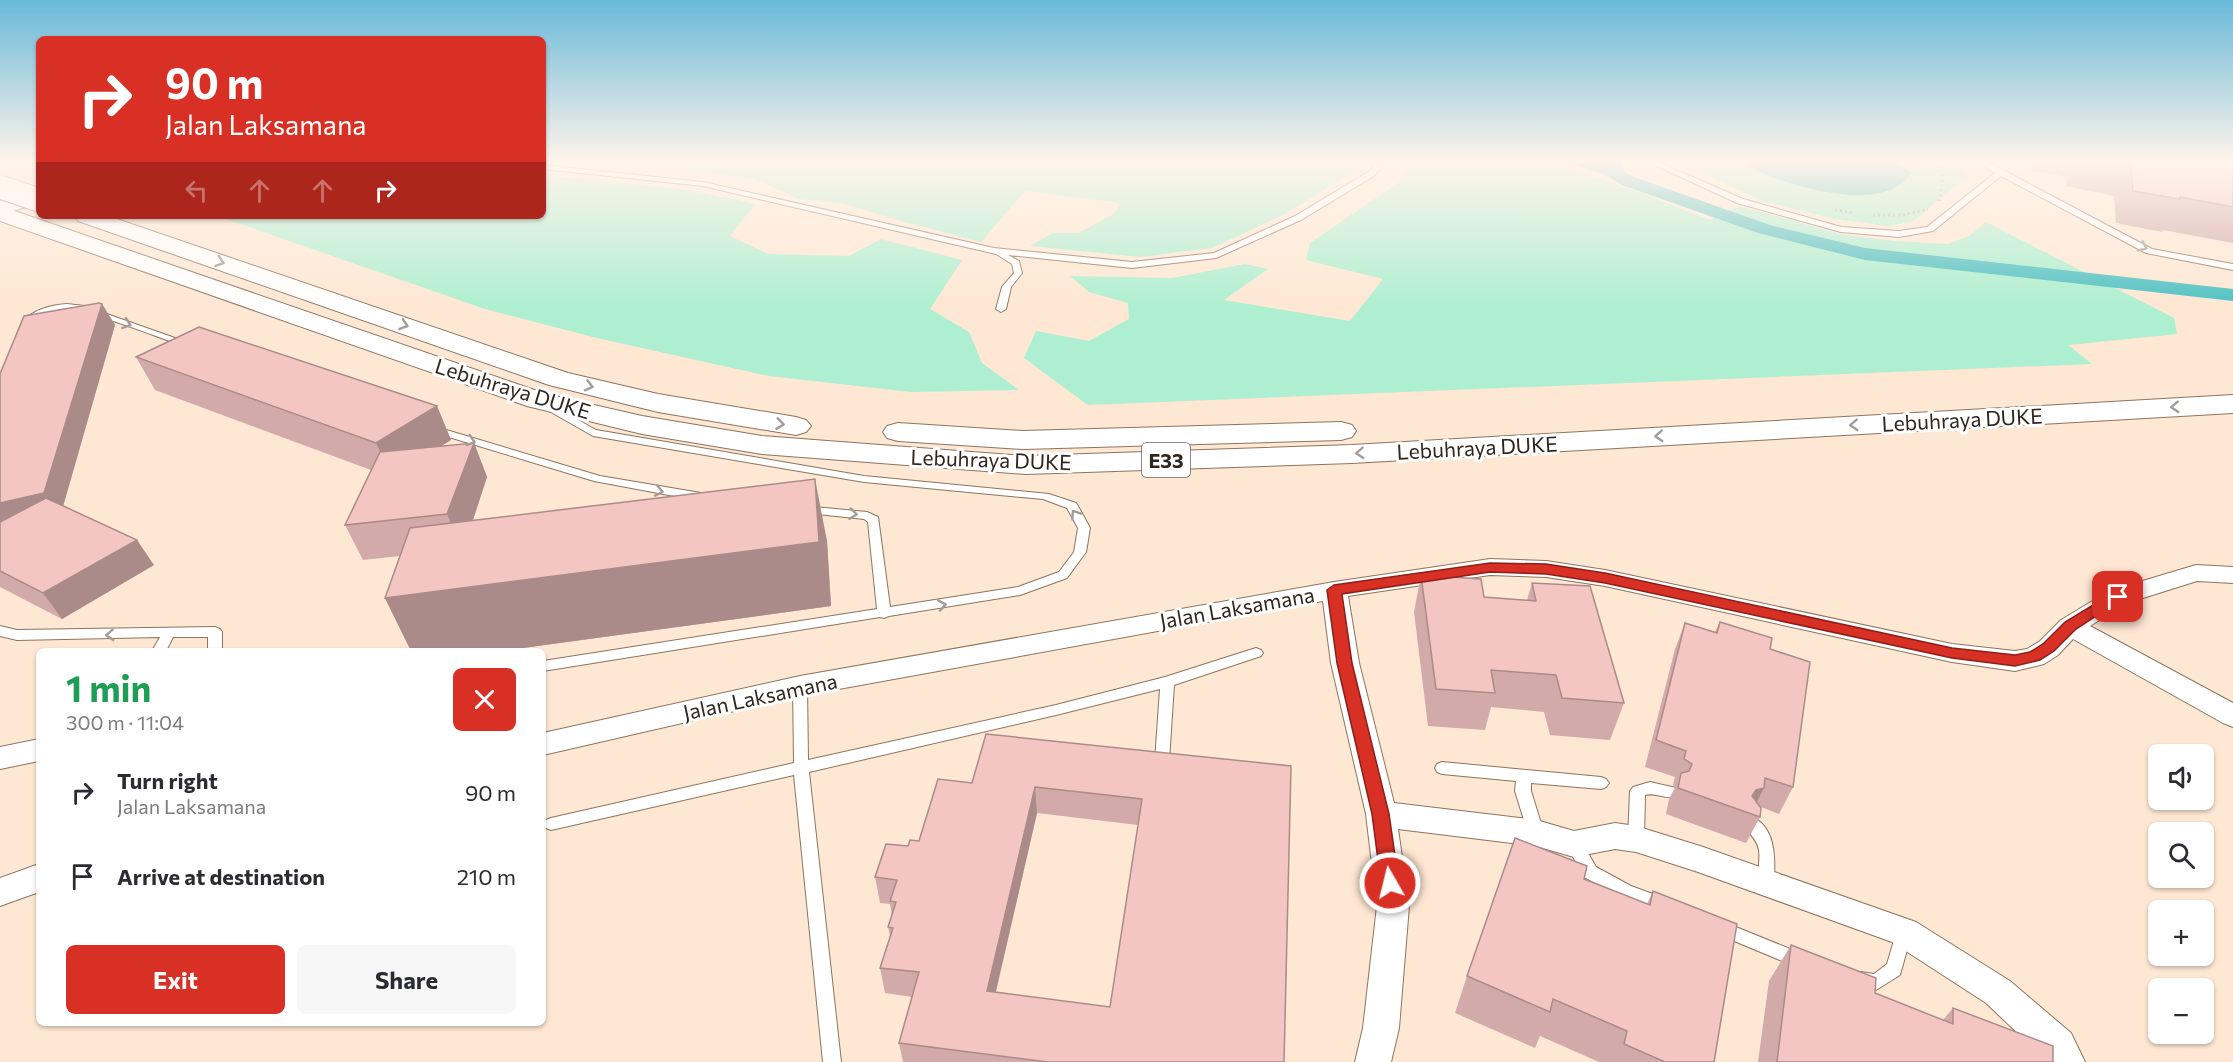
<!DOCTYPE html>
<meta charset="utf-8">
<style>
:root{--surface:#fff;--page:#f7f7f7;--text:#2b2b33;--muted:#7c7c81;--accent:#d93025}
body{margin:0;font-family:Commissioner,sans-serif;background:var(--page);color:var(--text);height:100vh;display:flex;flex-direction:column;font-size:22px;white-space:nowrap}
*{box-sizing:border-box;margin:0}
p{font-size:20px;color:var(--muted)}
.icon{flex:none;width:33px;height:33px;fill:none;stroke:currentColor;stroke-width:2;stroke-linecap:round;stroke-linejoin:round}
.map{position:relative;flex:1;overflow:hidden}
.sheet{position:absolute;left:36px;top:648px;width:510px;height:378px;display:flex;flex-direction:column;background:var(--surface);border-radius:9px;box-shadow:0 2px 4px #0004}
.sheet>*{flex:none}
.top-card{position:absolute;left:36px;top:36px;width:510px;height:183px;border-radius:9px;box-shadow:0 2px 4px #0004;background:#d93025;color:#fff;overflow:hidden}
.buttons{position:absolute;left:2148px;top:744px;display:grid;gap:12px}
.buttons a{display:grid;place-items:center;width:66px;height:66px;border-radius:9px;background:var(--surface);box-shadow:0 2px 4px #0004;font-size:30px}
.pin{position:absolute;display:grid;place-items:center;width:51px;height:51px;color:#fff;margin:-26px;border-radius:12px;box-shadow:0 3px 9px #0006}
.me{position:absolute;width:66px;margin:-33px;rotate:352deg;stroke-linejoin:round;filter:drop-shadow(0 0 4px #0008)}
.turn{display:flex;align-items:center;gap:21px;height:126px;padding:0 30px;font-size:27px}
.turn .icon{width:78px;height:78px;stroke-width:2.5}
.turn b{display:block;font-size:42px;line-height:51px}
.lanes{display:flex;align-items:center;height:57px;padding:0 30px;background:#0003;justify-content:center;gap:30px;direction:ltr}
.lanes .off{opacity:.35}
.round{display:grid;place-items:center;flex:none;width:63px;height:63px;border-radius:9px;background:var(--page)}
.overview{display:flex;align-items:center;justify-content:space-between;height:102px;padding:0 30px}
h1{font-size:36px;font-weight:700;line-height:45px;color:#1e9e55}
.button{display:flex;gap:12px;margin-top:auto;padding:12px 30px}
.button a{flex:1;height:69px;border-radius:9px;background:var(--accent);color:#fff;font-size:24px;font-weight:700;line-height:69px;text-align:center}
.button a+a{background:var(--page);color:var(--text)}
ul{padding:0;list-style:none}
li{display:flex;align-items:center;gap:18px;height:84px;padding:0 30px}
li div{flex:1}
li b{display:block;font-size:22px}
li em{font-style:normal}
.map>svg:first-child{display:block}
.green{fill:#adefd0}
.water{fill:#4bc0c2}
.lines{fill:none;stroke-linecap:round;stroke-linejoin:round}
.canal{fill:#4bc0c2;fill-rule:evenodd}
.service-casing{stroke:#8d745d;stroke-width:2}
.minor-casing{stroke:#8d745d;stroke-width:2}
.secondary-casing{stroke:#8d745d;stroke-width:2}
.motorway-casing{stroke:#8d745d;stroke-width:2}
.path{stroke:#beab9a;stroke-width:3;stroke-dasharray:2 3;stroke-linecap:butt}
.service{fill:#fff;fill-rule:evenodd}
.minor{fill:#fff;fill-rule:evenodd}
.secondary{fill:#fff;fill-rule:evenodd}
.motorway{fill:#fff;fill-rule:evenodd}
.motorway-bridge-casing{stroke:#8d745d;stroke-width:25;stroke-linecap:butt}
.motorway-bridge{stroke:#fff;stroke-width:23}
.wall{fill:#d1aaa9;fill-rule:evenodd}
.shaded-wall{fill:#aa8b89}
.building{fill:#f3c6c4;stroke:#aa8b89;stroke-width:1.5;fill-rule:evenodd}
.oneway{stroke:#a29d99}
.route{fill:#d93025;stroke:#8d1f18;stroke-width:1.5}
.labels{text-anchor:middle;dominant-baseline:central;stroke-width:6;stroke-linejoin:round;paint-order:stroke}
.shield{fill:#fff;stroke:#6e6761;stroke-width:1.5}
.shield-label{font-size:20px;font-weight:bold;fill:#30261d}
.street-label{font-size:21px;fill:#30261d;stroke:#fff}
</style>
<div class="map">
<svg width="2233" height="1062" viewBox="0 0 2233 1062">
<rect width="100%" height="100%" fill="#fee7d3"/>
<g class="green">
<path d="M617,161H1370L1287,213L1212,248L1141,257L1030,246L1053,233H1078L1114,214L1121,203L1025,191L981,242L890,218L842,203L798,199L755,179Z"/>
<path d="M1413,161H1547L1628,188L1710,220L1740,206L1844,235L1895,241L1948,244L1969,236L1986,222L2174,318L2177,334L2068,345L2092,364L1088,405L1024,358L1036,331L1089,341L1129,319L1128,303L1089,292L1070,276L1172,278L1245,264L1268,269L1224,300L1350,321L1383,279L1306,260L1310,243L1398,183Z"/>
<path d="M1677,161H1955L1968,175L1914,221L1888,226L1835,219L1762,201Z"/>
<path d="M543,175L690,190L755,204L730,236L768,254L849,256L881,239L962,260L930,309L969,332L982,363L1019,390L911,392L769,376L597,338L485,309L217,216H543Z"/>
</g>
<g class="water">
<path d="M1561,161H1621L1628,181Z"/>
<path d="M1741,161H1896L1912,173C1907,177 1903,183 1898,186C1864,209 1772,183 1741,161Z"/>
</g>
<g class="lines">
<path class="canal" d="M1582,161H1603L1634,177L1770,225L1865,248L2233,289V301L1865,260L1758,233L1622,185Z"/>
<g class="service-casing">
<g id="service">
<path d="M1378,161H1386L1374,176L1301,220L1216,258L1132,268L1008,255L1019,261L1022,273L1011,287L1006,309L1001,312L996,309L1002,287L1014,273L1012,264L996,254L703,186L543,169V165L703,182L994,248L1132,262L1214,253L1295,216L1368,172Z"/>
<path d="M1646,161H1656L1743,199L1841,227L1899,231L1927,227L1995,173L1976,161H1986L2152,249L2233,264V270L2146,253L2001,176L1933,231L1899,237L1841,232L1737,203Z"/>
<path d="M67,304L84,306L192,344L190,346H184C153,336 82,305 53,311C43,314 37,321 28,324L23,321C35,309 51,305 67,304Z"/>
<path d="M548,403L596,430L864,476L1049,494L1076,503L1078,506L1090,528L1086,552L1067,578L1020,595L889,616L884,618L880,617L543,671V661L877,609L868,522L864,519L808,513L802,509L804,506L867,512L878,517L890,607L1018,587L1059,572L1074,552L1078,528L1067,508L1043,499L864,482L593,436L544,408L543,406Z"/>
<path d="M433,426L600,476L701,493L707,497L701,501L594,481L429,431L428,429Z"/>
<path d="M0,626L17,630L215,627L220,629L222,632V651H208V637H173L166,651H152L160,637L17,640L0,636Z"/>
<path d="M1256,648L1261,650L1263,653L1261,656L1174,685L1169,761L1167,765L1162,767L1157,765L1155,761L1160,689L1056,715L809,772L841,1062H823L794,775L551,830L546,828L543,824L546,820L551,818L794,763L793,686L795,682H805L807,686L808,760L1056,705L1165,677Z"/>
<path d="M1442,762L1601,777L1606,779L1609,783L1606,787L1601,789L1531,783V791L1544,833L1542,838L1536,839L1530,838L1528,833L1515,791L1516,781L1442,774L1437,772L1435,768L1437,764Z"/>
<path d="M1650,782L1676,788L1679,792L1676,796C1666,800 1656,792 1645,795L1644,839L1642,844L1636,845L1630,844L1628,839L1630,791L1633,787Z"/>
<path d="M1749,816C1777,825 1775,860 1774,884L1772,889L1766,891L1760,889C1755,878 1761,863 1759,850C1757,838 1747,832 1741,822L1744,818Z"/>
<path d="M1574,838L1580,839L1596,867L1631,886L1669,900L1671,905L1669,910L1663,912L1619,896L1584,877L1566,844L1568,839Z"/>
<path d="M1721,921L1805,955L1808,960L1805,965L1799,968L1715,933L1713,928L1715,923Z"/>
<path d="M1904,925L1910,927L1912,932L1900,975L1876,990L1855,986L1852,980L1855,974L1861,972L1874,974L1887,964L1898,927Z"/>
</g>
</g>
<g class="minor-casing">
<g id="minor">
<path d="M1490,559L1546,561L1605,570L1952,644L2015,651L2027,649L2040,641L2061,620L2109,591L2196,565L2233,567V583L2197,581L2127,603L2090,626L2233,703V727L2223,723L2073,639L2058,655L2044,664L2015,671L1952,662L1605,586L1546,577L1490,575L1348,596L1359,663L1394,803L1536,820L1574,831L1615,823L1636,826L1703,847L1916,922L2010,981L2071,1033L2085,1062H2048L1986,1003L1892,942L1698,872L1636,852L1615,849L1574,857L1536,846L1398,829L1409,906L1399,1028L1391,1062H1355L1363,1028L1377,906L1366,814L1331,663L1323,601L800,696L543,755V733L800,676L1334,582Z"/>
<path d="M39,739V761L0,769V747Z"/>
<path d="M39,864V892L0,906V878Z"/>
</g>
</g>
<g class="secondary-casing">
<path id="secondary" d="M39,189V203L0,215V201Z"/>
</g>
<g class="motorway-casing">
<g id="motorway">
<path d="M0,206L546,394L642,416L762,436L1026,456L1352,445L2233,395V413L1352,463L1026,474L762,454L642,434L527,406L0,221Z"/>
<path d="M75,216H108L568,373L658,394L796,417L806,420L811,426L806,432L796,435L658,412L549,385L78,221Z"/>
<path d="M1341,422L1352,425L1356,431L1352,437L1341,440L1023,449L898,441L887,438L883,432L887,426L898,423L1023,431Z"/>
</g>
</g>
<g class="path">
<path d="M1936,161L1943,177L1939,201"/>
<path d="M1835,210L1854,213"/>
<path d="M1873,215H1903L1928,209"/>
</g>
<use href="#service" class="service"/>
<use href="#minor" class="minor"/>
<use href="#secondary" class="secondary"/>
<use href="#motorway" class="motorway"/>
<g class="motorway-bridge-casing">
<path id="motorway-bridge" d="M0,187L39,200"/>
</g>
<use href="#motorway-bridge" class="motorway-bridge"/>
</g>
<g class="wall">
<path d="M2032,161H2233V243L2163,230L2162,232L2116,223L2114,196L2066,186L2067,177L2030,170Z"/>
<path d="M102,304L115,325L63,506L154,565L62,619L0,587V374Z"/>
<path d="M136,357L437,406L451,440L441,446L474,443L487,477L473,520L827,541L831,606L501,651H411L385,598L400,556L363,560L345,525L371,470L155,390Z"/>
<path d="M1421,575L1484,597L1527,600L1532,583L1624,703L1610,740L1550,735L1544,712L1491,707L1485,730L1428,726L1414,612Z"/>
<path d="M1720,622L1770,649L1793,787L1779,814L1761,807L1760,817L1746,843L1666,814L1669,799L1675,787L1673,785L1675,777L1645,767L1675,649L1685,623L1715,632Z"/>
<path d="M1291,766L1284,1062H903L899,1043L912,997L885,993L880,968L890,936L888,927L892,915L890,904L880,903L875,877L908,846L919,841L972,783ZM1037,813L1138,825L1110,1007L996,992Z"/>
<path d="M1584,879L1647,904L1653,891L1714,1062H1599L1540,1036L1535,1048L1455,1013L1467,976Z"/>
<path d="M1791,945L1875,993L1943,1020L1953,1008L2053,1062H1758L1769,981Z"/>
</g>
<g class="shaded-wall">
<path d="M102,304L115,325L60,517L0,530V503Z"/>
<path d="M437,406L451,440L392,477L376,443Z"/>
<path d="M474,443L487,477L463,550L447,514Z"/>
<path d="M815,479L827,541L831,606L501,651H411L385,598Z"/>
<path d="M137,540L154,565L62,619L43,593Z"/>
<path d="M1035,787L1037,813L990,1016L987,991Z"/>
<path d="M1764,788L1751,813L1752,796L1756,790Z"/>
</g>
<g class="building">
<path d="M2114,161H2233V207L2180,197V199L2133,191L2131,164Z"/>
<path d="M99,303L102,304L44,493L0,503V374L24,316Z"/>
<path d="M199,327L437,406L376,443L136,357Z"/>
<path d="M474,443L447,514L345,525L380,452Z"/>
<path d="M815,479L819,542L385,598L410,528Z"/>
<path d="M46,498L137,540L43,593L0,571V522Z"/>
<path d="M1421,575L1481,579L1484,597L1536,601L1532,583L1590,586L1624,703L1562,698L1556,675L1491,670L1495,693L1436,689Z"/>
<path d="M1720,622L1772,638L1770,649L1810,662L1793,787L1765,778L1764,788L1756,790L1752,796L1761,808L1760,817L1678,788L1681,773L1689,771L1692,764L1684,759L1686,751L1656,740L1685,623L1717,633Z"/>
<path d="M986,734L1291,766L1284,1062H1048L899,1043L919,972L880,968L893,928L888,927L896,902L890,901L897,880L875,877L886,844L908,846L910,840L919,841L938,779L972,783ZM1035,787L1142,799L1110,1007L987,991Z"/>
<path d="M1515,838L1587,866L1584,879L1650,905L1653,891L1737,924L1714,1062H1665L1624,1044L1627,1031L1553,999L1550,1012L1467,976Z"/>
<path d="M1791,945L1876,978L1875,993L1953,1024V1008L2053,1046V1062H1777Z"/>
</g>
<defs><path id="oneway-chevron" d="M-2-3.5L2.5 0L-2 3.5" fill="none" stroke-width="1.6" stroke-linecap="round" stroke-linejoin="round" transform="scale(1.5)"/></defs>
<g class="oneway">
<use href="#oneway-chevron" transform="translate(2143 247) rotate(26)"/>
<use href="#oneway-chevron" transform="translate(220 262) rotate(19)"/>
<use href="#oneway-chevron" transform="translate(127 324) rotate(19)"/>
<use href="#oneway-chevron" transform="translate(404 325) rotate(19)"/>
<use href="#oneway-chevron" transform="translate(589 386) rotate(14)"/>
<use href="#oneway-chevron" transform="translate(2175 407) rotate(177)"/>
<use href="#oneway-chevron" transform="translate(780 424) rotate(7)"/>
<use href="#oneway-chevron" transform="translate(1854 425) rotate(177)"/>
<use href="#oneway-chevron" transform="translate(1659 436) rotate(177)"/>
<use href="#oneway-chevron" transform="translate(471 441) rotate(18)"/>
<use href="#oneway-chevron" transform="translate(1360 453) rotate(177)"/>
<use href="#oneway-chevron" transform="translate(659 491) rotate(11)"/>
<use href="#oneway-chevron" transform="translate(853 514) rotate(7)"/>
<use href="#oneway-chevron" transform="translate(1075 514) rotate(-124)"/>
<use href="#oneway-chevron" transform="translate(942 605) rotate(-10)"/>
<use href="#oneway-chevron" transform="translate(110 635) rotate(177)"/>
</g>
<linearGradient id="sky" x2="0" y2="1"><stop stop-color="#69b9d9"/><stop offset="0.52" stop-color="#fff4eb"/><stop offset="1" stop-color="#fff4eb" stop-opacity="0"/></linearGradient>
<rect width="2233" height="310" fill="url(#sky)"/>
<path class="route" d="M1490,563L1546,564L1605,573L1952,648L2015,655L2030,652L2043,644L2065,622L2113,593L2118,592L2125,597L2076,629L2054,651L2040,660L2015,666L1952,658L1605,583L1546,574L1490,572L1342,594L1352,663L1389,814L1399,883L1396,888L1390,891L1383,888L1381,883L1372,814L1337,663L1327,590L1334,585Z"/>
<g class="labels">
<rect class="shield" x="1142" y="443" width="48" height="34" rx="4.5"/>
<g class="shield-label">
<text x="1166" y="460">E33</text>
</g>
<g class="street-label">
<text transform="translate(513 388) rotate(17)">Lebuhraya DUKE</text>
<text transform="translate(1962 419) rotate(-3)">Lebuhraya DUKE</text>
<text transform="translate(1477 447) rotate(-3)">Lebuhraya DUKE</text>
<text transform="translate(991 459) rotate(2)">Lebuhraya DUKE</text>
<text transform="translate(1237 607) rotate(-10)">Jalan Laksamana</text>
<text transform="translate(760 696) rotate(-12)">Jalan Laksamana</text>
</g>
</g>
</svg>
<div class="buttons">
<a><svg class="icon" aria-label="sound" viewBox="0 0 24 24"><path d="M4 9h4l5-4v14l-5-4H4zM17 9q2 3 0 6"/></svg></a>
<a><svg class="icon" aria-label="search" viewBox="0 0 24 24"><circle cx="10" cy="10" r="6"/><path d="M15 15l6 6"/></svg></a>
<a>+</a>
<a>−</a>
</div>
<div class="pin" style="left:2118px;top:597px;background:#d93025"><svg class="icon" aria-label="arrive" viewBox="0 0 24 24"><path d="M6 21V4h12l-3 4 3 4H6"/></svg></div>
<svg class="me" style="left:1390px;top:883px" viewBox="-20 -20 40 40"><circle r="17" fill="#d93025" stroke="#fff" stroke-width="3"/><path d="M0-11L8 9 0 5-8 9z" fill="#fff"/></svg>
<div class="top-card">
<div class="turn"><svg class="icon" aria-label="right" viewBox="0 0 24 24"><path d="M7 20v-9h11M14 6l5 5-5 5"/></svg><div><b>90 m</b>Jalan Laksamana</div></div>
<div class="lanes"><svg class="icon off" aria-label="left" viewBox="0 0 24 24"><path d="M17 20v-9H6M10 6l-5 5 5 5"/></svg><svg class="icon off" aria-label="ahead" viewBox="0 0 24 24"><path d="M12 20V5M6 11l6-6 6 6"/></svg><svg class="icon off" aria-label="ahead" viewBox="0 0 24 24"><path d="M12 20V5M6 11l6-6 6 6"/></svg><svg class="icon" aria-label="right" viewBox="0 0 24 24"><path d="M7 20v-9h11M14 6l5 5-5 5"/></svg></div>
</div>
<section class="sheet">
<div class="overview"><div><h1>1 min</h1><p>300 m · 11:04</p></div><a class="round" style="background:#d93025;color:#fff"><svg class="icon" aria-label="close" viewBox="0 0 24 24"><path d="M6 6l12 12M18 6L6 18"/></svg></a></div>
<ul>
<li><svg class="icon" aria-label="right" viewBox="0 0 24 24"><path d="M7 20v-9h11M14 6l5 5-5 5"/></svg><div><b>Turn right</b><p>Jalan Laksamana</p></div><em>90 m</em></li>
<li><svg class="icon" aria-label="arrive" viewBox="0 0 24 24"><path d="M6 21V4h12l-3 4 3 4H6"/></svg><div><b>Arrive at destination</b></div><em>210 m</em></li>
</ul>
<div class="button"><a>Exit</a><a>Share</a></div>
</section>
</div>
